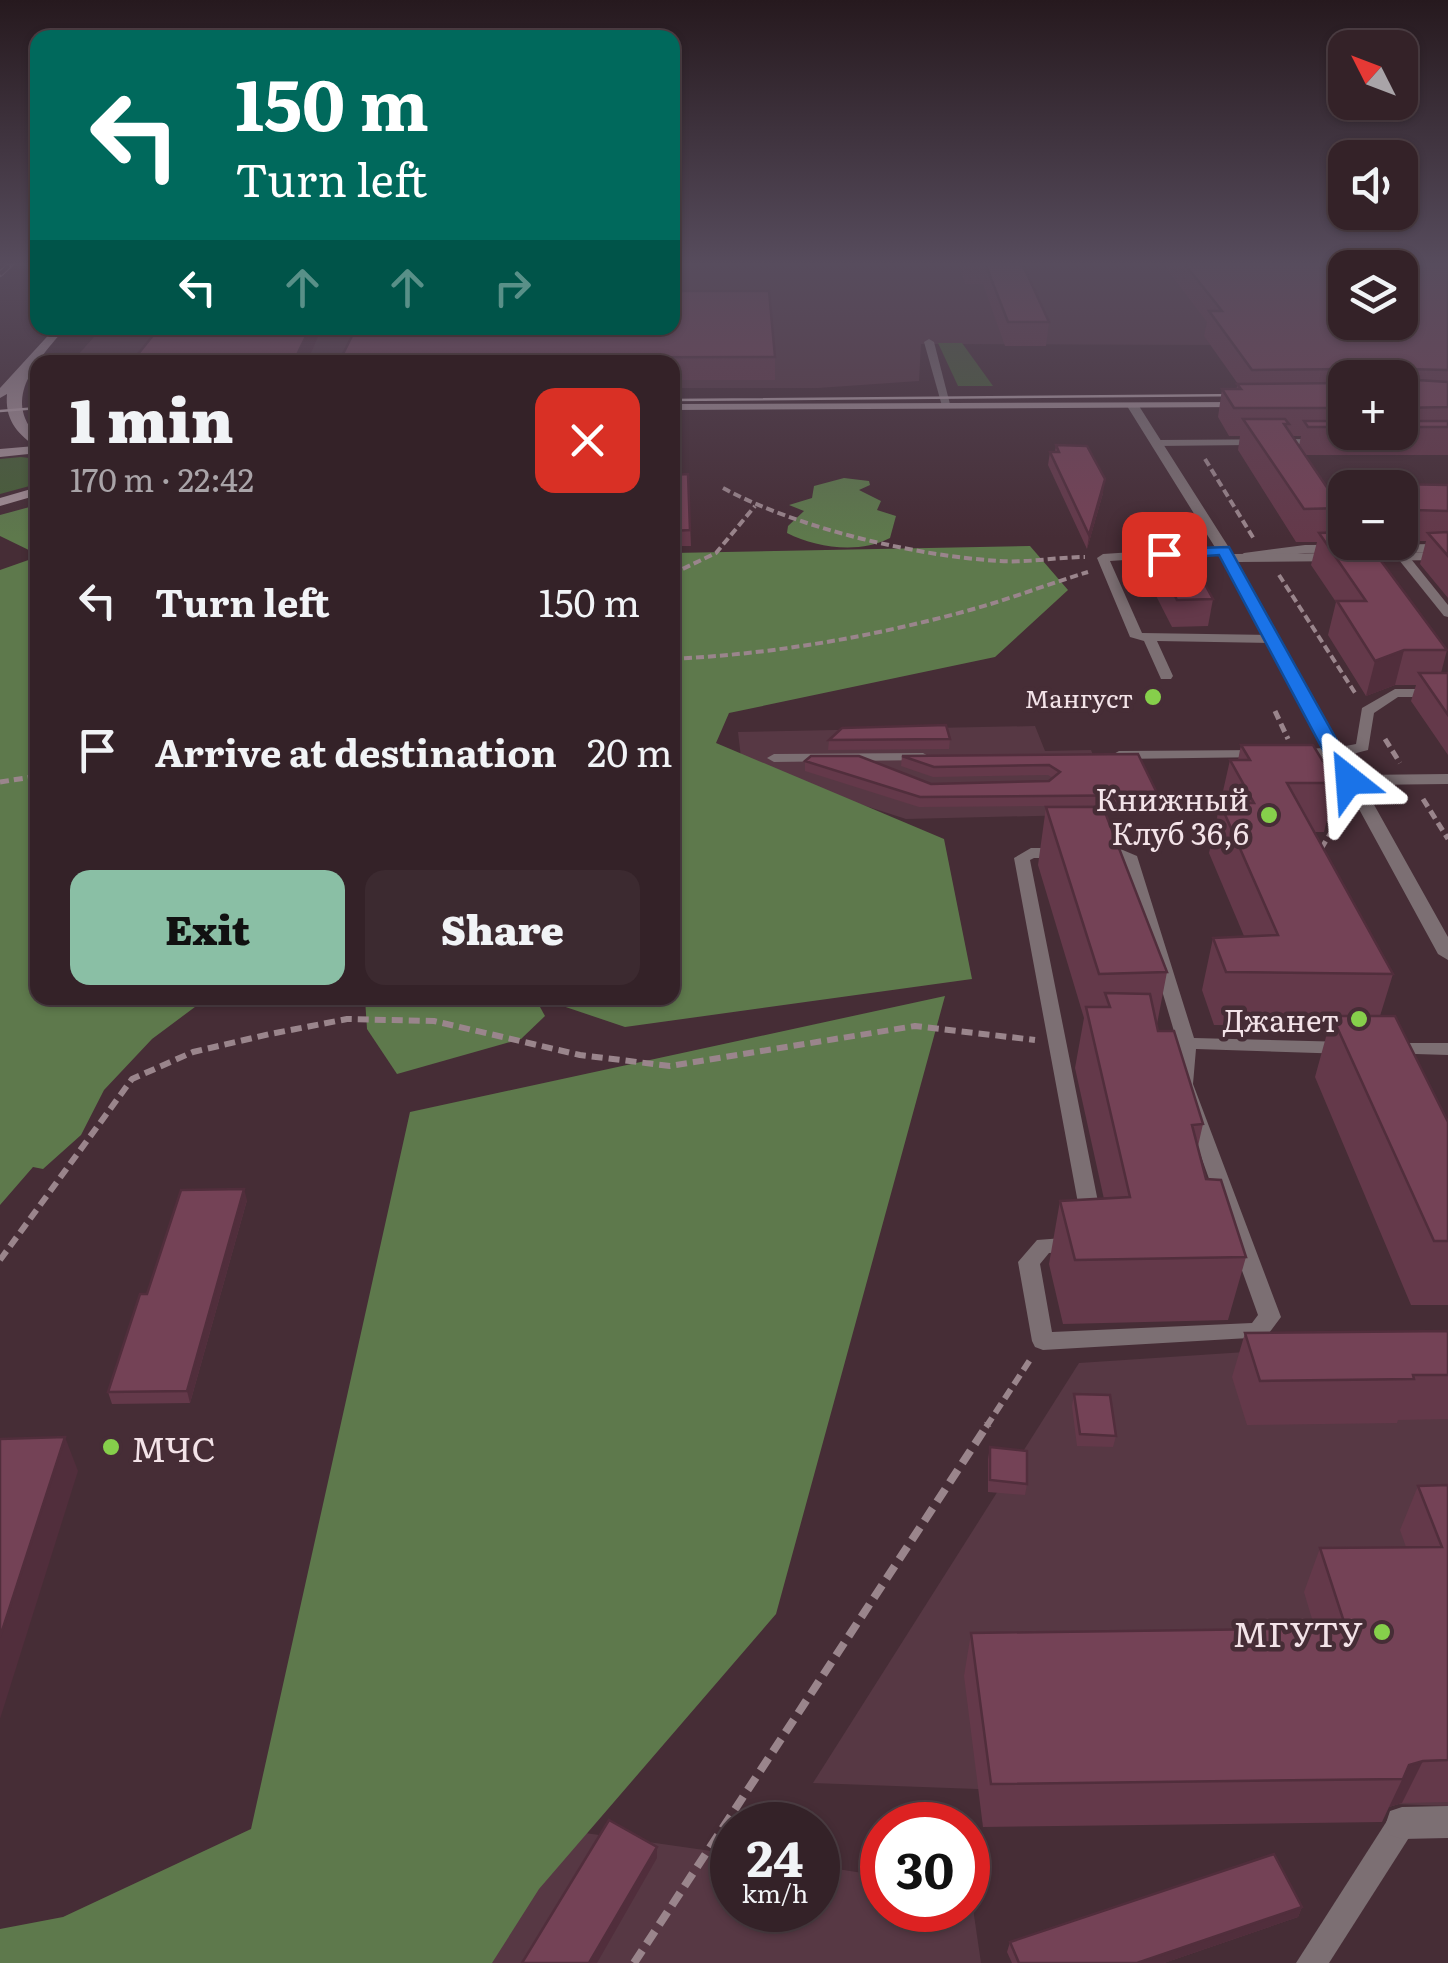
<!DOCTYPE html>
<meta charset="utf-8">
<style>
:root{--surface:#342228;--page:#3c2a30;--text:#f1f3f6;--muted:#a9a4a8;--line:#4e3f45;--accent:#8abfa5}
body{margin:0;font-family:Literata,serif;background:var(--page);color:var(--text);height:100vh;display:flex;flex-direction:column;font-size:38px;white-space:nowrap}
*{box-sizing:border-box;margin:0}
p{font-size:32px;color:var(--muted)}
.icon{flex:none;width:55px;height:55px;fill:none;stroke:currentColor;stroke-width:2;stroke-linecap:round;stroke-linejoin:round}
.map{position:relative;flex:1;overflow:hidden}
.drawer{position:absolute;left:30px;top:355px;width:650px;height:650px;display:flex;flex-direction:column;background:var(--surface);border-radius:20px;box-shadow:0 2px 8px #0004,0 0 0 2px var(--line)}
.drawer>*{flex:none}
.banner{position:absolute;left:30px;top:30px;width:650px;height:305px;border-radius:20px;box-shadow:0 2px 8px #0004,0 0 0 2px var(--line);background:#00695c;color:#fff;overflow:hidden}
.needle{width:65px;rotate:312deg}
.controls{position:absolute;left:1328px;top:30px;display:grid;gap:20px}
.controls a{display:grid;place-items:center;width:90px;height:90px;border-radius:20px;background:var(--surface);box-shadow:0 2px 8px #0004,0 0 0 2px var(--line);font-size:50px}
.speed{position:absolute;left:710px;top:1802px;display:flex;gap:20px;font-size:50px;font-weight:700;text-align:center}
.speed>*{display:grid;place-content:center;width:130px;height:130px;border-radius:50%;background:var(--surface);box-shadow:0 2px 8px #0004,0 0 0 2px var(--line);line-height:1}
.speed small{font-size:25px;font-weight:400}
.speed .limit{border:15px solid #d22;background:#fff;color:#111}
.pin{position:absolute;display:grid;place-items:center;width:85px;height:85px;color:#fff;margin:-42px;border-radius:20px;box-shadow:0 5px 15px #0006}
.me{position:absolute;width:110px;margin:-55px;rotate:332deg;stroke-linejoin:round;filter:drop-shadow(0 0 8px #0008)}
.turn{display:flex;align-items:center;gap:35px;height:210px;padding:0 40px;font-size:45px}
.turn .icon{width:130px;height:130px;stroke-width:2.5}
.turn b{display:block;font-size:70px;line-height:85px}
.lanes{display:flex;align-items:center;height:95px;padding:0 40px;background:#0003;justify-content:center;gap:50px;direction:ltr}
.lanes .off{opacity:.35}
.round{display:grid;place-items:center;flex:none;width:105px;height:105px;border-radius:20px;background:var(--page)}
.summary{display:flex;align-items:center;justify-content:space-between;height:170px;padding:0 40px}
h1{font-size:60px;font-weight:800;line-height:75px}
.primary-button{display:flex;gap:20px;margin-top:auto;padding:20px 40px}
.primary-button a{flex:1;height:115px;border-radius:20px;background:var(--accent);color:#111;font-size:40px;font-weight:800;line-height:115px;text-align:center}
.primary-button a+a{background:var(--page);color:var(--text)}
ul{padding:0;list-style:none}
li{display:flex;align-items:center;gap:30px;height:150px;padding:0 40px}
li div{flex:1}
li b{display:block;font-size:38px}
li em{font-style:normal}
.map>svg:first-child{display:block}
.built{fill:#573844;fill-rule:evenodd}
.green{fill:#485f38}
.forest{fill:#5e794c}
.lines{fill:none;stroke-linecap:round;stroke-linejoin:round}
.path-far3{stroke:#9a858c;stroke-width:4;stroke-dasharray:8 4;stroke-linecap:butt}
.path-far2{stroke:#9a858c;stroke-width:5;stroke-dasharray:9 5;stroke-linecap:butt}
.path-far1{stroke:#9a858c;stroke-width:6;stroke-dasharray:11 6;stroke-linecap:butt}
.path{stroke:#9a858c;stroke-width:8;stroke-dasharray:15 8;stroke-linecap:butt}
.lane{fill:#7c6f73;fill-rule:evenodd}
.street{fill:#7c6f73;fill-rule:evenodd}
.secondary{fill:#a38f96;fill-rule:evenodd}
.tram{stroke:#b7a3aa;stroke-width:2.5}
.rail-casing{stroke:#b7a3aa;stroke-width:6}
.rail{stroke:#462d36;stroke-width:4;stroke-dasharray:12;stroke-linecap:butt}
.wall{fill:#64394a;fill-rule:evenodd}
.shaded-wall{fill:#512e3c}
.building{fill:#744256;stroke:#512e3c;stroke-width:2.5;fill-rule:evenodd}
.route{fill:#1a73e8;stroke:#114b97;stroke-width:2.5}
.poi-dot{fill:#86cf4b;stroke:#462d36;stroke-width:4}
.labels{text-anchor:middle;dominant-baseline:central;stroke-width:9;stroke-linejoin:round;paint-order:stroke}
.far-poi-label{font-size:25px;fill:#f3e3e8;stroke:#462d36;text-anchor:end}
.poi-label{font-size:30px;fill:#f3e3e8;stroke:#462d36;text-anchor:end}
.near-poi-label{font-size:35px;fill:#f3e3e8;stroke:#462d36;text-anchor:start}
</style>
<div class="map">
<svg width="1448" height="1963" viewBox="0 0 1448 1963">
<rect width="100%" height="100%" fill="#462d36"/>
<g class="built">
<path d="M673,263H1448L1400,378H1345L1225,345L921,344L919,381L818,388H673L672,362H78L77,356L102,328H672ZM1345,268H1400V322H1345Z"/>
<path d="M1035,726L1045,751L1091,750L1117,814L906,819L742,766L738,732Z"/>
<path d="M1321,1347L1448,1349V1806L813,1783L1079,1363Z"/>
<path d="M508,1822L732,1854V1910H818V1866L882,1876V1910H968L970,1888L981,1963H406Z"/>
</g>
<g class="green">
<path d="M938,343H962L993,386H958Z"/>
<path d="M21,457L37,459V484L0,494V459Z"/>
</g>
<g class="forest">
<path d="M844,478L869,481L870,485L859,490L881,501L877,510L896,516L890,538C859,554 817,548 787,533L788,526L804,511L789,505L812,498L814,486Z"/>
<path d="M37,505H38L37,554L0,536V515Z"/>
<path d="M1030,546L1068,590L995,657L729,713L716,743L944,839L972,979L625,1027L539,998H672L673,553Z"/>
<path d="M37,557L38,998H207L152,1039L104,1090L81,1135L43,1169L33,1167L0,1205V570Z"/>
<path d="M945,996L776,1614L539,1889L492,1963H0V1929L63,1917L251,1829L410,1112Z"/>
<path d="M365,998H535L545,1016L521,1039L397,1074L367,1029Z"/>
</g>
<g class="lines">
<g class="path-far3">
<path d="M1205,459L1254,539"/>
<path d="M723,488C797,528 915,556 1000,561C1028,563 1057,557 1085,557"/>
<path d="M672,574L716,553L755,506"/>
<path d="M1279,575L1357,696"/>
<path d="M672,659C773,654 872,637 970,610C1010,599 1048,584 1088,572"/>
</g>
<g class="path-far2">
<path d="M1275,711L1288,739"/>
<path d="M1385,739L1400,763"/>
<path d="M0,782L38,776"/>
<path d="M1423,799L1448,839"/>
<path d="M1321,849L1333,829L1327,815"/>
</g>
<g class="path-far1">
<path d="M0,1260L132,1079L193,1052L270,1034L347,1019L434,1021L580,1055L670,1066L915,1026L1035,1040"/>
<path d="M986,1427L1030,1360"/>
</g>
<path class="path" d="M634,1963L988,1424"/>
<g class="lane">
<path d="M929,339L934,342L951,408L942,406L924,342Z"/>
<path d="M1321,439L1325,440V444L1157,446L1152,443L1157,440Z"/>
<path d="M1321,501H1329L1345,523V534L1341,533L1319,503Z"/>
<path d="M1448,544V552L1305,553L1244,561L1238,557L1244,553L1305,545Z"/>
<path d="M1224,546L1228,547V553L1110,561L1142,633L1273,635L1280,639L1273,643L1157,641L1173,676L1171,679H1161L1144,641L1130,637L1097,558L1103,554Z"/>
<path d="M1399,554H1407L1448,605V617L1444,616L1399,560Z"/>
<path d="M1395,689H1448V697H1398L1374,713L1368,750C1345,756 1308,767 1287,754C1299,747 1337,749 1356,744L1362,708Z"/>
<path d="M1263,750L1268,751V757L1119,759L1112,755L1119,751Z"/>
<path d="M923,753L930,757L928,760L774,762L767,758L774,754Z"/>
<path d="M1031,848H1118L1137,856L1194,1038L1348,1042L1357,1048L1348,1054L1196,1049L1193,1084L1281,1317L1266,1337L1043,1350L1035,1347L1032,1341L1018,1262L1037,1240L1076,1237L1083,1230L1014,858ZM1034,858H1115L1124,862L1176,1038L1170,1043L1177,1048L1175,1084L1258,1315L1252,1323L1052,1332L1040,1264L1049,1253L1088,1250L1104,1232L1030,860Z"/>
<path d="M1389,1043H1448V1055L1383,1053L1380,1049Z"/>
<path d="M1402,1809L1412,1813L1416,1823L1412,1833L1329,1963H1296L1392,1813Z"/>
</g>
<g class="street">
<path d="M1133,403L1139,406L1233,554L1448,552V560L1238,562L1357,775L1448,774V784L1363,785L1448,937V960L1438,954L1226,565L1127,406Z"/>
<path d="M1448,1806V1838L1402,1839L1390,1835L1386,1823L1390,1811L1402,1807Z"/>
</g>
<g class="secondary">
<path d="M55,328H65C39,360 0,398 38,437V453L0,457V449L35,446C15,432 5,418 7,394L0,398V388Z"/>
<path d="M1247,402V406L1243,407L672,410V404Z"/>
<path d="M38,487V495L0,506V498Z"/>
</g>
<g class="tram">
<path d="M672,400L1247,395"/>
<path d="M0,411L38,408"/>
</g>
<g class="rail-casing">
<path id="rail" d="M0,274L12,263"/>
</g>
<use href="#rail" class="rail"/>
</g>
<g class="wall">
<path d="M958,263H1022L1049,322L1046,346H1005L983,284H965Z"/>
<path d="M1162,263H1448V455H1305L1341,508L1335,532L1447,650L1441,673H1448V755L1411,701L1416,685H1395L1366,696L1328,635L1336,602L1311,565L1317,542H1296L1238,450L1240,436H1229L1218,417L1222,389H1236L1238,384L1204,336L1207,322ZM1345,378H1400V432H1345ZM1292,436H1301L1299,446Z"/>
<path d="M322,328L307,362H135L134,359Z"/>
<path d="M775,357V380H672V362H341V358Z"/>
<path d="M1056,445L1103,493L1087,549L1048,465L1050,452H1055Z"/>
<path d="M688,474L691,546H672V475Z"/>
<path d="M1394,484L1448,485V598L1420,564L1426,541H1406L1400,532V488H1393Z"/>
<path d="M1156,559L1213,599L1208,626L1172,627L1151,586Z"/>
<path d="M950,739L949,749L828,750L829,740Z"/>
<path d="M1241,745L1336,783L1324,832H1314L1393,974L1380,1016L1448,1122V1305H1411L1315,1077L1329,1026L1214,1025L1202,990L1213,938L1244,936L1209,853L1230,760H1238Z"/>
<path d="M1138,754L1158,795L1156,805L919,807L805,771V761L931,784L1049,781L1053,778L1048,775L933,777L901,766L902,756Z"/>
<path d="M1046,807L1167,972L1157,1024L1158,1031L1203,1124L1198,1146L1206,1179L1246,1257L1228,1320L1063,1324L1049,1264L1060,1201L1104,1199L1075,1068L1084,1018L1038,865Z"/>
<path d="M247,1200L190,1403L112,1404L108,1392L147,1294Z"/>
<path d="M1448,1331V1419L1398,1420L1397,1423L1247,1425L1232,1377L1245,1333Z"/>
<path d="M1074,1394L1116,1436L1113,1447L1077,1446L1072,1406Z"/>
<path d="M990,1447L1027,1484L1025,1495L988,1492V1459Z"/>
<path d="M1448,1485V1802L1402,1803L1389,1807L1382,1822L983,1827L964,1676L971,1633L1315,1629L1304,1592L1320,1548L1406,1547L1400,1530L1418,1486Z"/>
<path d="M1302,1907L1298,1917L1164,1963H1012L1007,1952L1010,1942Z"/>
</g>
<g class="shaded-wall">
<path d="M310,328H322L307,362H295V359Z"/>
<path d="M1105,479L1103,493L1087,549L1089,535Z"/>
<path d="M1404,650L1395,685L1366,696L1375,661Z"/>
<path d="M244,1189L247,1200L190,1403L187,1391Z"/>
<path d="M65,1437L78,1471L0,1719V1637Z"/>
<path d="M1423,1761L1402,1803L1389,1807L1409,1765Z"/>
<path d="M657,1847V1858L597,1963H589Z"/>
<path d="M1302,1907L1298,1917L1164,1963H1137Z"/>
</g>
<g class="building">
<path d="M985,263H1022L1049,322H1008Z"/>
<path d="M1184,263H1448V370L1407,369L1403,379L1448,382V407L1400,408V378H1353L1355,373L1351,369L1252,370L1209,311H1222ZM1345,268H1400V322H1345Z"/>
<path d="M672,291H769L775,357L341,358L356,328H672Z"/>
<path d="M159,328H310L295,359H134Z"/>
<path d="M1345,383V408H1234L1222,389H1241L1237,384Z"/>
<path d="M1243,419H1285L1289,424H1284L1341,508L1304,509Z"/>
<path d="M1304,421H1345V427H1308Z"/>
<rect x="1400" y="421" width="48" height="6"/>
<path d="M1056,445L1087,446L1105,479L1089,535L1050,452H1059Z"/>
<path d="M688,474L690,530L672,531V475Z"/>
<path d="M1394,484L1448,485V511L1414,510L1400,492V488H1396Z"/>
<path d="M1345,532V542H1367L1447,650H1404L1375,661L1337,601H1366L1319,533Z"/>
<path d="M1448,532V556L1428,533Z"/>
<path d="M1156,559H1191L1213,599L1177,600Z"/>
<path d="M1419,673H1448V715Z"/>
<path d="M946,725L950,739L829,740L842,728Z"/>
<path d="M1241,745H1313L1336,783H1287L1393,974L1226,972L1213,938L1278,935L1220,803H1254L1230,760H1250Z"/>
<path d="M1138,754L1158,795L920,797L805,761L811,756H859L931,784L1049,781L1060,772L1049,765L934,767L902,756Z"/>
<path d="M1046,807H1103L1167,972L1099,974Z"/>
<path d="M1105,993L1150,994L1158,1031H1174L1203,1124L1192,1125L1206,1179L1221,1180L1246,1257L1075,1260L1060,1201L1130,1197L1086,1007H1110Z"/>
<path d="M1332,1016H1395L1448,1122V1241H1434Z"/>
<path d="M244,1189L187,1391L108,1392L140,1294H147L181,1190Z"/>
<path d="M1448,1331V1375H1413L1414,1379L1260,1381L1245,1333Z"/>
<path d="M1074,1394L1110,1395L1116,1436L1080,1434Z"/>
<path d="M65,1437L0,1637V1439Z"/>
<path d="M990,1447L1027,1451V1484L990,1480Z"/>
<path d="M1448,1485V1760L1423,1761L1409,1765L1403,1779L991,1784L971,1633L1346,1628L1320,1548L1442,1547L1418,1486Z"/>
<path d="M609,1820L657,1847L589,1963H522Z"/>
<path d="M1274,1854L1302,1907L1137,1963H1019L1010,1942Z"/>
</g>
<linearGradient id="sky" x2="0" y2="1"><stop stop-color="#26191e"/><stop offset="0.49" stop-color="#574c5d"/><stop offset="1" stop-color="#574c5d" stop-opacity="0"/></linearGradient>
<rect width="1448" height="538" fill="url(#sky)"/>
<path class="route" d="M1229,547L1359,780L1356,785L1339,780L1219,555L1164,559L1156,554L1164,549Z"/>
<g class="poi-dot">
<circle cx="1153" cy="697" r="10"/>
<circle cx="1269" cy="815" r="10"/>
<circle cx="1359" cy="1019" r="10"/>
<circle cx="111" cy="1447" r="10"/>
<circle cx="1382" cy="1632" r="10"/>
</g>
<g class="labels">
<g class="far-poi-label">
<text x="1133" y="697">Мангуст</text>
</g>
<g class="poi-label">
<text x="1249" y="798">Книжный<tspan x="1249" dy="34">Клуб 36,6</tspan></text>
<text x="1339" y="1019">Джанет</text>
</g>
<g class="near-poi-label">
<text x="131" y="1447">МЧС</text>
<text x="1362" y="1632" text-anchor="end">МГУТУ</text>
</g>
</g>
</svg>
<div class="controls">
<a><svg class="needle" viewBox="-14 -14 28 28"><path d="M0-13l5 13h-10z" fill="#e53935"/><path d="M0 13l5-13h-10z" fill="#a9a4a8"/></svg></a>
<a><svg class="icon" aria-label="sound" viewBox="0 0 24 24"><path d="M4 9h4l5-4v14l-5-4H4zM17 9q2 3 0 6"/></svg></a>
<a><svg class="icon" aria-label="layers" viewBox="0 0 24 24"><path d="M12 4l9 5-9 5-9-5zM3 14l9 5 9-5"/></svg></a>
<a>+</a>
<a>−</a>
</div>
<div class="speed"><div>24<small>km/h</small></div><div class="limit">30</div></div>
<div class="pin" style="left:1164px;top:554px;background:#d93025"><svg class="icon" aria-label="arrive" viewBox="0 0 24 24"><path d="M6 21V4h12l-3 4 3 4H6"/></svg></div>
<svg class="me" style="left:1349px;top:780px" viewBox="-20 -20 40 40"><path d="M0-17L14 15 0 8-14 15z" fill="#1a73e8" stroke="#fff" stroke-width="4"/></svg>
<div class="banner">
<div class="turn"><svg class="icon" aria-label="left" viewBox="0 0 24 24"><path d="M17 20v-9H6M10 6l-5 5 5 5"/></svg><div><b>150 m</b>Turn left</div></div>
<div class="lanes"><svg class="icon" aria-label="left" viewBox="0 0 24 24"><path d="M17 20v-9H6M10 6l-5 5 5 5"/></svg><svg class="icon off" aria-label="ahead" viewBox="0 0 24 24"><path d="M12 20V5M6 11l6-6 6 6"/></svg><svg class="icon off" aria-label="ahead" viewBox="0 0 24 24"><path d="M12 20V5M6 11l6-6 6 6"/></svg><svg class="icon off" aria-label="right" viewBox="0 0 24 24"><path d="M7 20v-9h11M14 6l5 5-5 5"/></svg></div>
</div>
<section class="drawer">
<div class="summary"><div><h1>1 min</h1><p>170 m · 22:42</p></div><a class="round" style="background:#d93025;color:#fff"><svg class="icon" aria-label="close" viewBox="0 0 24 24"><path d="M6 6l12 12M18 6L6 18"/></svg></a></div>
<ul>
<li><svg class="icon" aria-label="left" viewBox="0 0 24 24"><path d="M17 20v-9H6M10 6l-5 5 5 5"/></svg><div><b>Turn left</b></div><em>150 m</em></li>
<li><svg class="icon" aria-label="arrive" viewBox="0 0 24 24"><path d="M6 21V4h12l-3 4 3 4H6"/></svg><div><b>Arrive at destination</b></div><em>20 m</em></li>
</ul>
<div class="primary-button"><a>Exit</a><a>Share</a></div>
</section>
</div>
